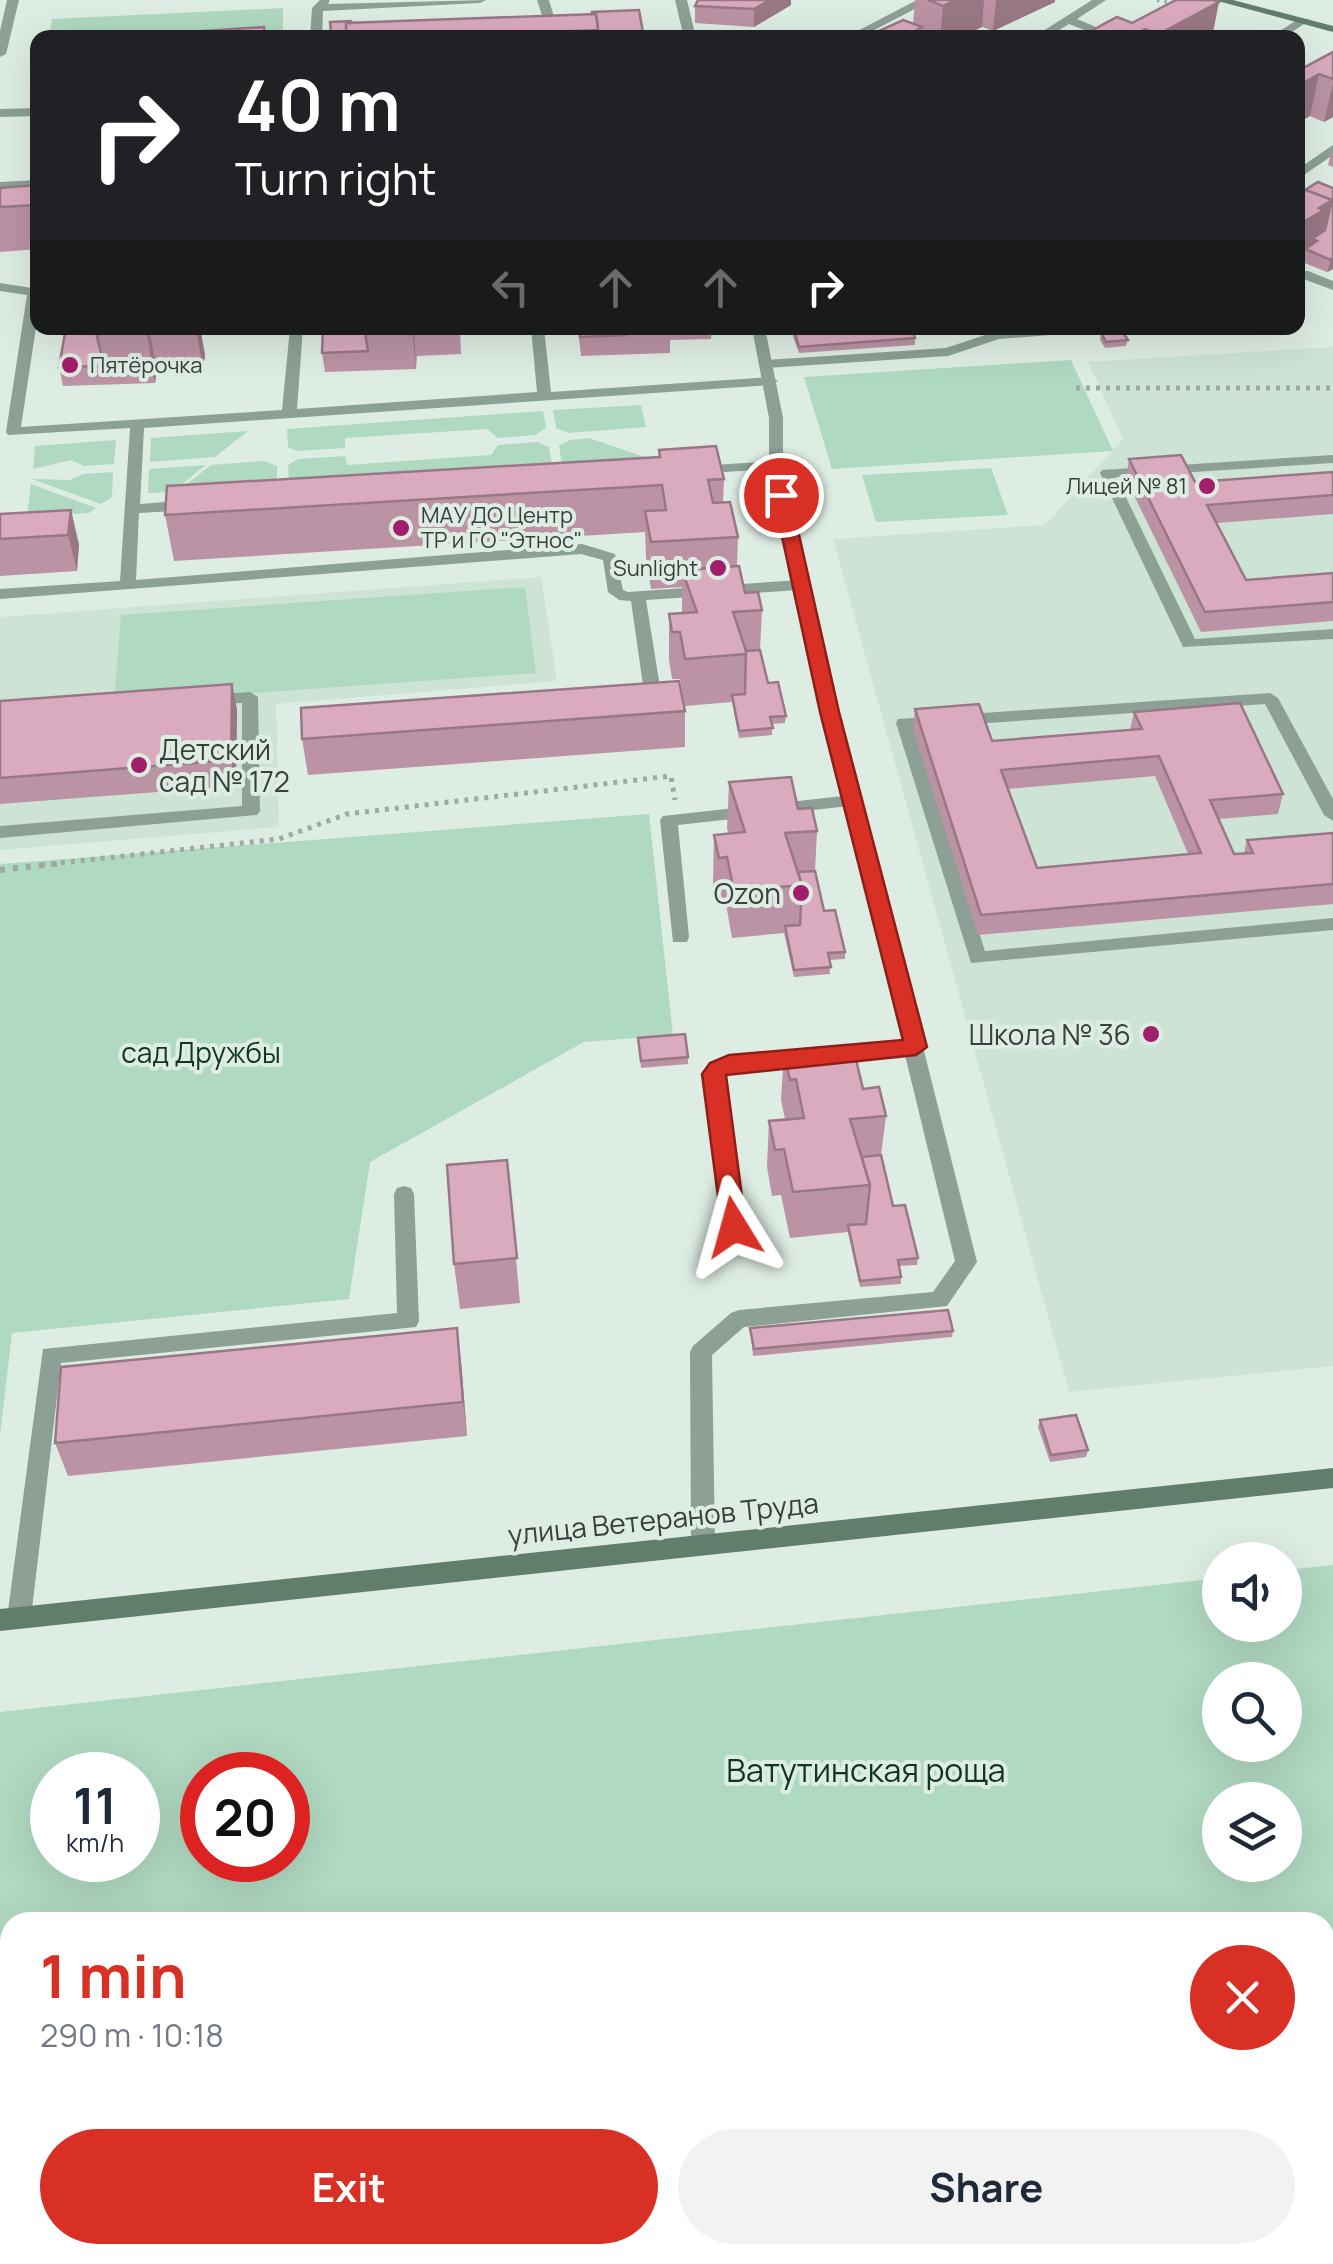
<!DOCTYPE html>
<meta charset="utf-8">
<style>
:root{--surface:#fff;--page:#f2f2f3;--text:#1f2937;--muted:#747a83;--accent:#d93025}
body{margin:0;font-family:Manrope,sans-serif;background:var(--page);color:var(--text);height:100vh;display:flex;flex-direction:column;font-size:38px;white-space:nowrap}
*{box-sizing:border-box;margin:0}
p{font-size:32px;color:var(--muted)}
.icon{flex:none;width:55px;height:55px;fill:none;stroke:currentColor;stroke-width:2;stroke-linecap:round;stroke-linejoin:round}
.map{position:relative;flex:1;overflow:hidden}
.drawer{position:absolute;left:0px;top:1912px;width:1335px;height:352px;display:flex;flex-direction:column;background:var(--surface);border-radius:30px 30px 0 0;box-shadow:0 10px 40px #0002}
.drawer>*{flex:none}
.banner{position:absolute;left:30px;top:30px;width:1275px;height:305px;border-radius:20px;box-shadow:0 10px 40px #0002;background:#202124;color:#fff;overflow:hidden}
.buttons{position:absolute;left:1202px;top:1542px;display:grid;gap:20px}
.buttons a{display:grid;place-items:center;width:100px;height:100px;border-radius:50%;background:var(--surface);box-shadow:0 10px 40px #0002;font-size:50px}
.speed{position:absolute;left:30px;top:1752px;display:flex;gap:20px;font-size:50px;font-weight:700;text-align:center}
.speed>*{display:grid;place-content:center;width:130px;height:130px;border-radius:50%;background:var(--surface);box-shadow:0 10px 40px #0002;line-height:1}
.speed small{font-size:25px;font-weight:400}
.speed .limit{border:15px solid #d22;background:#fff;color:#111}
.pin{position:absolute;display:grid;place-items:center;width:85px;height:85px;color:#fff;margin:-42px;border:5px solid #fff;border-radius:50%;box-shadow:0 2px 10px #0007}
.me{position:absolute;width:110px;margin:-55px;rotate:352deg;stroke-linejoin:round;filter:drop-shadow(0 0 8px #0008)}
.turn{display:flex;align-items:center;gap:35px;height:210px;padding:0 40px;font-size:45px}
.turn .icon{width:130px;height:130px;stroke-width:2.5}
.turn b{display:block;font-size:70px;line-height:85px}
.lanes{display:flex;align-items:center;height:95px;padding:0 40px;background:#0003;justify-content:center;gap:50px;direction:ltr}
.lanes .off{opacity:.35}
.round{display:grid;place-items:center;flex:none;width:105px;height:105px;border-radius:52px;background:var(--page)}
.head{display:flex;align-items:center;justify-content:space-between;height:170px;padding:0 40px}
h1{font-size:60px;font-weight:700;line-height:75px;color:var(--accent)}
.button{display:flex;gap:20px;margin-top:auto;padding:20px 40px}
.button a{flex:1;height:115px;border-radius:60px;background:var(--accent);color:#fff;font-size:40px;font-weight:700;line-height:115px;text-align:center}
.button a+a{background:var(--page);color:var(--text)}
.map>svg:first-child{display:block}
.built{fill:#cde3d6}
.green{fill:#b0d9c1;fill-rule:evenodd}
.lines{fill:none;stroke-linecap:round;stroke-linejoin:round}
.path-far2{stroke:#9da9a2;stroke-width:4;stroke-dasharray:2.5 5;stroke-linecap:butt}
.path-far1{stroke:#9da9a2;stroke-width:5;stroke-dasharray:4 6;stroke-linecap:butt}
.path{stroke:#9da9a2;stroke-width:6;stroke-dasharray:5 8;stroke-linecap:butt}
.service{fill:#8da095;fill-rule:evenodd}
.minor{fill:#8da095;fill-rule:evenodd}
.secondary{fill:#617e6d;fill-rule:evenodd}
.wall{fill:#bb93a4;fill-rule:evenodd}
.shaded-wall{fill:#997886}
.building{fill:#daabbf;stroke:#997886;stroke-width:2.5;fill-rule:evenodd}
.route{fill:#d93025;stroke:#8d1f18;stroke-width:2.5}
.poi-dot{fill:#a21d6a;stroke:#deede4;stroke-width:4}
.labels{text-anchor:middle;dominant-baseline:central;stroke-width:8;stroke-linejoin:round;paint-order:stroke}
.far-poi-label{font-size:22px;fill:#393f3b;stroke:#deede4;text-anchor:start}
.poi-label{font-size:28px;fill:#393f3b;stroke:#deede4;text-anchor:end}
.park-label{font-size:28px;fill:#0f3524;stroke:#deede4}
.street-label{font-size:28px;fill:#393f3b;stroke:#deede4}
.near-park-label{font-size:32px;fill:#0f3524;stroke:#deede4}
</style>
<div class="map">
<svg width="1333" height="2264" viewBox="0 0 1333 2264">
<rect width="100%" height="100%" fill="#deede4"/>
<g class="built">
<path d="M1333,347V1366L1069,1392L833,539L1045,525L1123,439L1088,362Z"/>
<path d="M541,577L557,681L276,704L279,827L0,850V617Z"/>
</g>
<g class="green">
<path d="M283,8V37L49,38L52,19Z"/>
<path d="M1071,360L1113,451L832,469L804,377Z"/>
<path d="M641,405L646,427L568,433L556,428L553,410Z"/>
<path d="M543,411L546,428L535,435L498,438L487,429L345,438V448L297,451L288,447L287,429Z"/>
<path d="M248,431L215,457L150,462L151,438Z"/>
<path d="M589,438L648,458L562,464L559,446L570,440Z"/>
<path d="M116,440L114,464L84,466L71,460L33,469L35,446Z"/>
<path d="M537,442L549,447L552,465L289,484L288,465L298,459L345,456L347,465L491,455L498,445Z"/>
<path d="M264,461L277,466V484L178,491L211,465Z"/>
<path d="M206,465L172,492L148,493L149,469Z"/>
<path d="M991,468L1008,515L876,522L862,475Z"/>
<path d="M113,472L112,497L101,504L32,479L70,480L83,474Z"/>
<path d="M31,484L96,508L89,513L27,517Z"/>
<path d="M525,587L536,673L114,703L121,615Z"/>
<path d="M649,814L673,1035L584,1042L370,1162L349,1299L12,1333L0,1435V864Z"/>
<path d="M1333,1565V2264H0V1712L1220,1578V1625H1285V1570ZM1220,1680H1285V1745H1220ZM52,1775H138V1860H52ZM202,1775H288V1860H202ZM1220,1800H1285V1865H1220ZM10,1922H1325V2255H10Z"/>
</g>
<g class="lines">
<path class="path-far2" d="M1157,0L1178,4"/>
<g class="path-far1">
<path d="M1076,388H1333"/>
<path d="M41,865L279,839L347,814L671,776L675,800"/>
</g>
<path class="path" d="M0,870L63,863"/>
<g class="service">
<path d="M7,0H19L6,54L0,57V31Z"/>
<path d="M320,0H330L328,4L486,0L480,3L323,11L322,38H310L312,8Z"/>
<path d="M537,0H549L557,27L537,34L531,31L545,25Z"/>
<path d="M917,0H932L859,38H844Z"/>
<path d="M1092,0H1106L1077,19L1122,38H1105L1069,24L1046,38H1032Z"/>
<path d="M1300,18L1310,20L1283,38H1269Z"/>
<path d="M38,108V116L0,117V109Z"/>
<path d="M1333,145V155L1298,179V169Z"/>
<path d="M38,180V188L0,190V182Z"/>
<path d="M1298,271H1308L1333,281V290L1298,277Z"/>
<path d="M0,283L38,289V314L21,427L282,410L290,328H303L297,409L537,392L531,328H544L551,392L771,377L778,381L771,385L144,428L140,504L190,500L198,505L190,510L139,513L136,580L582,544L615,554L623,590L628,592L799,580L807,585L799,590L646,600L660,687L634,701L626,696L643,685L631,601L619,600L608,592L603,560L581,554L0,599V589L120,581L130,428L8,435L6,432L27,295L0,291Z"/>
<path d="M1041,328H1095L1088,332L999,339L948,356L767,368L760,364L767,360L946,348L997,331Z"/>
<path d="M1333,455V463L1116,477L1195,639L1333,629V639L1183,647L1100,473L1102,470Z"/>
<path d="M776,461L781,462V468L698,474L691,470L698,466Z"/>
<path d="M250,692L258,697L260,811L257,815L0,838V826L242,806V703L208,705L200,700L208,695Z"/>
<path d="M1270,693L1278,698L1333,799V821L1324,815L1265,704L914,728L985,951L1333,918V930L971,963L896,723L898,719Z"/>
<path d="M852,795L858,797L861,801L858,805L678,825L689,937L687,942H673L660,820L663,816Z"/>
<path d="M916,1040L926,1047L916,1054L733,1070L723,1077L744,1227L741,1233H727L703,1074L706,1069L729,1056Z"/>
<path d="M404,1186L411,1188L414,1194L419,1321L416,1327L61,1363L31,1618L27,1626L19,1629L11,1626L7,1618L43,1349L397,1313L394,1194L397,1188Z"/>
</g>
<g class="minor">
<path d="M675,0H687L696,38H684Z"/>
<path d="M752,328H765L783,418V465L807,585L977,1262L947,1306L744,1327L712,1355L715,1544L711,1551L703,1554L695,1551L691,1544L690,1352L693,1346L731,1313L739,1310L933,1292L955,1261L791,585L769,465V418Z"/>
</g>
<g class="secondary">
<path d="M1214,0H1233L1333,26V32Z"/>
<path d="M1333,1468V1488L0,1631V1609Z"/>
</g>
</g>
<g class="wall">
<path d="M915,0H1055V2L993,31L982,27L959,38H864L913,24Z"/>
<path d="M791,5L754,27L695,23V6Z"/>
<path d="M592,14L644,38H331V33L352,23Z"/>
<path d="M1132,23L1212,38H1078Z"/>
<path d="M1333,52V117L1324,122L1310,116L1303,68Z"/>
<path d="M1333,152V167L1328,165L1331,153Z"/>
<path d="M38,184V249L0,252V188L36,185Z"/>
<path d="M1333,188V269L1327,272L1302,262L1303,260L1298,263L1305,190Z"/>
<path d="M66,328H200L205,355L203,368L157,370L155,383L63,386L59,367Z"/>
<path d="M323,328H460L461,354L417,356L416,369L325,372L322,353Z"/>
<path d="M578,328H712L711,339L670,340V353L581,356Z"/>
<path d="M790,328H911L915,338V345L799,353Z"/>
<path d="M1101,333L1128,340L1126,346L1105,348L1100,340Z"/>
<path d="M659,450L724,479L723,503L738,537L737,566L745,593L762,610L760,650L768,683L786,716L785,723L772,724V735L739,738L732,702L685,706L680,679H672L669,660V614L682,613V587L651,589L646,557L645,532L174,561L165,515L659,457Z"/>
<path d="M1129,459L1195,482L1333,472V514L1217,523L1246,580L1333,573V621L1201,632L1126,479Z"/>
<path d="M71,510L79,545L77,571L0,576V514Z"/>
<path d="M232,684L237,710L236,786L0,804V701Z"/>
<path d="M915,709L992,741L1130,730L1134,712L1283,794L1278,814L1219,819L1234,854L1244,853L1247,840L1333,833V904L978,935L913,729ZM1155,776L1188,854L1037,868L1008,789Z"/>
<path d="M685,711V747L308,775L302,739Z"/>
<path d="M729,782L798,809L817,831L815,871L824,911L845,952V959L829,960L830,974L794,977L784,933L732,938L726,904L718,905L713,882L714,835L729,834L727,829Z"/>
<path d="M638,1045L688,1057V1064L641,1068Z"/>
<path d="M784,1053L863,1089L886,1116L881,1155L893,1206L918,1258L917,1265L899,1266L901,1277V1284L860,1287L848,1232L790,1238L781,1195L772,1196L767,1167L769,1121L785,1119L781,1100Z"/>
<path d="M507,1160L520,1303L460,1309L454,1264Z"/>
<path d="M750,1328L953,1331L952,1337L753,1356Z"/>
<path d="M461,1362L467,1436L68,1476L55,1443Z"/>
<path d="M1040,1420L1088,1450L1086,1457L1050,1462L1038,1427Z"/>
</g>
<g class="shaded-wall">
<path d="M770,0H791V5L754,27V9Z"/>
<path d="M955,0H984L982,27L959,38H940L943,6Z"/>
<path d="M996,0H1055V2L993,31Z"/>
<path d="M1219,2L1212,38H1158L1159,34Z"/>
<path d="M1145,29L1143,38H1128Z"/>
<path d="M1319,74L1310,116L1298,123V86Z"/>
<path d="M1333,83V117L1324,122Z"/>
<path d="M1332,200L1322,243L1305,249L1303,260L1298,263V225Z"/>
<path d="M1333,258V269L1327,272L1331,260Z"/>
<path d="M146,328H149L157,370L155,383Z"/>
<path d="M196,328H200L205,355L203,368Z"/>
<path d="M412,328H414L416,369Z"/>
<path d="M71,510L79,545L77,571L68,535Z"/>
<path d="M232,684L237,710L236,786L231,760Z"/>
<path d="M457,1328L461,1362L467,1436L463,1402Z"/>
</g>
<g class="building">
<path d="M698,0H770L754,9L695,6Z"/>
<path d="M928,0H955L943,6Z"/>
<path d="M1176,0H1213L1219,2L1159,34L1145,29L1128,38H1078L1117,17L1132,23Z"/>
<path d="M639,10L644,38H599L596,14H592V12Z"/>
<path d="M596,14L598,30L398,38H346V23Z"/>
<path d="M903,20L922,27L913,32L928,38H864Z"/>
<path d="M351,21L352,23H346V32L331,33L330,22Z"/>
<path d="M264,27L265,38H188V32Z"/>
<path d="M1333,52V79L1319,74L1298,86V66L1303,68Z"/>
<path d="M1318,182L1333,188V258L1331,260L1305,249L1317,241L1312,239L1325,230L1332,200L1305,190Z"/>
<path d="M38,185V205L0,207V188Z"/>
<path d="M1298,187L1332,200L1319,208L1324,210L1298,225Z"/>
<path d="M66,328H95L104,366L59,367Z"/>
<path d="M98,328H146L145,331L97,333Z"/>
<path d="M323,328H359V332H365L368,351L322,353Z"/>
<path d="M580,328H624L625,335L580,337Z"/>
<path d="M793,328H911L915,338L799,347Z"/>
<path d="M1122,331L1128,340L1106,342L1101,333Z"/>
<path d="M716,446L724,479L708,480L713,503L730,502L738,537L651,542L645,511L666,510L662,485L165,515L167,486L660,457L659,450Z"/>
<path d="M1181,455L1195,482L1333,472V495L1207,505L1246,580L1333,573V602L1205,612L1129,459Z"/>
<path d="M71,510L68,535L0,539V514Z"/>
<path d="M739,566L745,593L758,592L762,610L733,612L747,654L685,659L680,632H672L669,614L697,612L682,570Z"/>
<path d="M760,650L768,683L778,682L786,716L770,717L773,728L739,731L732,695L745,694L746,651Z"/>
<path d="M679,681L685,711L302,739L301,708Z"/>
<path d="M232,684L231,760L0,778V701Z"/>
<path d="M1240,703L1283,794L1210,800L1234,854L1253,853L1247,840L1333,833V884L981,915L915,709L979,704L992,741L1142,729L1134,712ZM1159,756L1201,853L1037,868L1001,770Z"/>
<path d="M791,777L798,809L812,808L817,831L785,833L802,885L734,891L727,857L719,858L714,835L745,832L729,782Z"/>
<path d="M815,871L824,911L835,910L845,952L828,953L831,967L794,970L785,926L800,925L802,885L798,872Z"/>
<path d="M685,1034L688,1057L641,1061L638,1038Z"/>
<path d="M853,1047L863,1089L879,1087L886,1116L850,1119L870,1185L793,1192L784,1149L775,1150L769,1121L804,1118L796,1079L790,1080L784,1053Z"/>
<path d="M881,1155L893,1206L905,1205L918,1258L898,1260L901,1277L860,1281L848,1225L866,1224L870,1185L862,1157Z"/>
<path d="M507,1160L517,1258L454,1264L447,1165Z"/>
<path d="M948,1310L953,1331L754,1349L750,1328Z"/>
<path d="M457,1328L463,1402L55,1443L61,1367Z"/>
<path d="M1076,1415L1088,1450L1051,1455L1040,1420Z"/>
</g>
<path class="route" d="M781,490L790,495L839,712L927,1047L916,1055L726,1075L746,1227L734,1236L722,1227L702,1074L710,1063L729,1055L903,1040L820,712L773,495Z"/>
<g class="poi-dot">
<circle cx="70" cy="365" r="10"/>
<circle cx="1207" cy="486" r="10"/>
<circle cx="401" cy="528" r="10"/>
<circle cx="718" cy="568" r="10"/>
<circle cx="139" cy="765" r="10"/>
<circle cx="801" cy="893" r="10"/>
<circle cx="1151" cy="1034" r="10"/>
</g>
<g class="labels">
<g class="far-poi-label">
<text x="90" y="365">Пятёрочка</text>
<text x="1187" y="486" text-anchor="end">Лицей № 81</text>
<text x="421" y="515">МАУ ДО Центр<tspan x="421" dy="25">ТР и ГО "Этнос"</tspan></text>
<text x="698" y="568" text-anchor="end">Sunlight</text>
</g>
<g class="poi-label">
<text x="159" y="749" text-anchor="start">Детский<tspan x="159" dy="32">сад № 172</tspan></text>
<text x="781" y="893">Ozon</text>
<text x="1131" y="1034">Школа № 36</text>
</g>
<g class="park-label">
<text x="201" y="1052">сад Дружбы</text>
</g>
<g class="street-label">
<text transform="translate(663 1518) rotate(-6)">улица Ветеранов Труда</text>
</g>
<g class="near-park-label">
<text x="866" y="1770">Ватутинская роща</text>
</g>
</g>
</svg>
<div class="buttons">
<a><svg class="icon" aria-label="sound" viewBox="0 0 24 24"><path d="M4 9h4l5-4v14l-5-4H4zM17 9q2 3 0 6"/></svg></a>
<a><svg class="icon" aria-label="search" viewBox="0 0 24 24"><circle cx="10" cy="10" r="6"/><path d="M15 15l6 6"/></svg></a>
<a><svg class="icon" aria-label="layers" viewBox="0 0 24 24"><path d="M12 4l9 5-9 5-9-5zM3 14l9 5 9-5"/></svg></a>
</div>
<div class="speed"><div>11<small>km/h</small></div><div class="limit">20</div></div>
<div class="pin" style="left:781px;top:495px;background:#d93025"><svg class="icon" aria-label="arrive" viewBox="0 0 24 24"><path d="M6 21V4h12l-3 4 3 4H6"/></svg></div>
<svg class="me" style="left:734px;top:1227px" viewBox="-20 -20 40 40"><path d="M0-17L14 15 0 8-14 15z" fill="#d93025" stroke="#fff" stroke-width="4"/></svg>
<div class="banner">
<div class="turn"><svg class="icon" aria-label="right" viewBox="0 0 24 24"><path d="M7 20v-9h11M14 6l5 5-5 5"/></svg><div><b>40 m</b>Turn right</div></div>
<div class="lanes"><svg class="icon off" aria-label="left" viewBox="0 0 24 24"><path d="M17 20v-9H6M10 6l-5 5 5 5"/></svg><svg class="icon off" aria-label="ahead" viewBox="0 0 24 24"><path d="M12 20V5M6 11l6-6 6 6"/></svg><svg class="icon off" aria-label="ahead" viewBox="0 0 24 24"><path d="M12 20V5M6 11l6-6 6 6"/></svg><svg class="icon" aria-label="right" viewBox="0 0 24 24"><path d="M7 20v-9h11M14 6l5 5-5 5"/></svg></div>
</div>
<section class="drawer">
<div class="head"><div><h1>1 min</h1><p>290 m · 10:18</p></div><a class="round" style="background:#d93025;color:#fff"><svg class="icon" aria-label="close" viewBox="0 0 24 24"><path d="M6 6l12 12M18 6L6 18"/></svg></a></div>
<div class="button"><a>Exit</a><a>Share</a></div>
</section>
</div>
